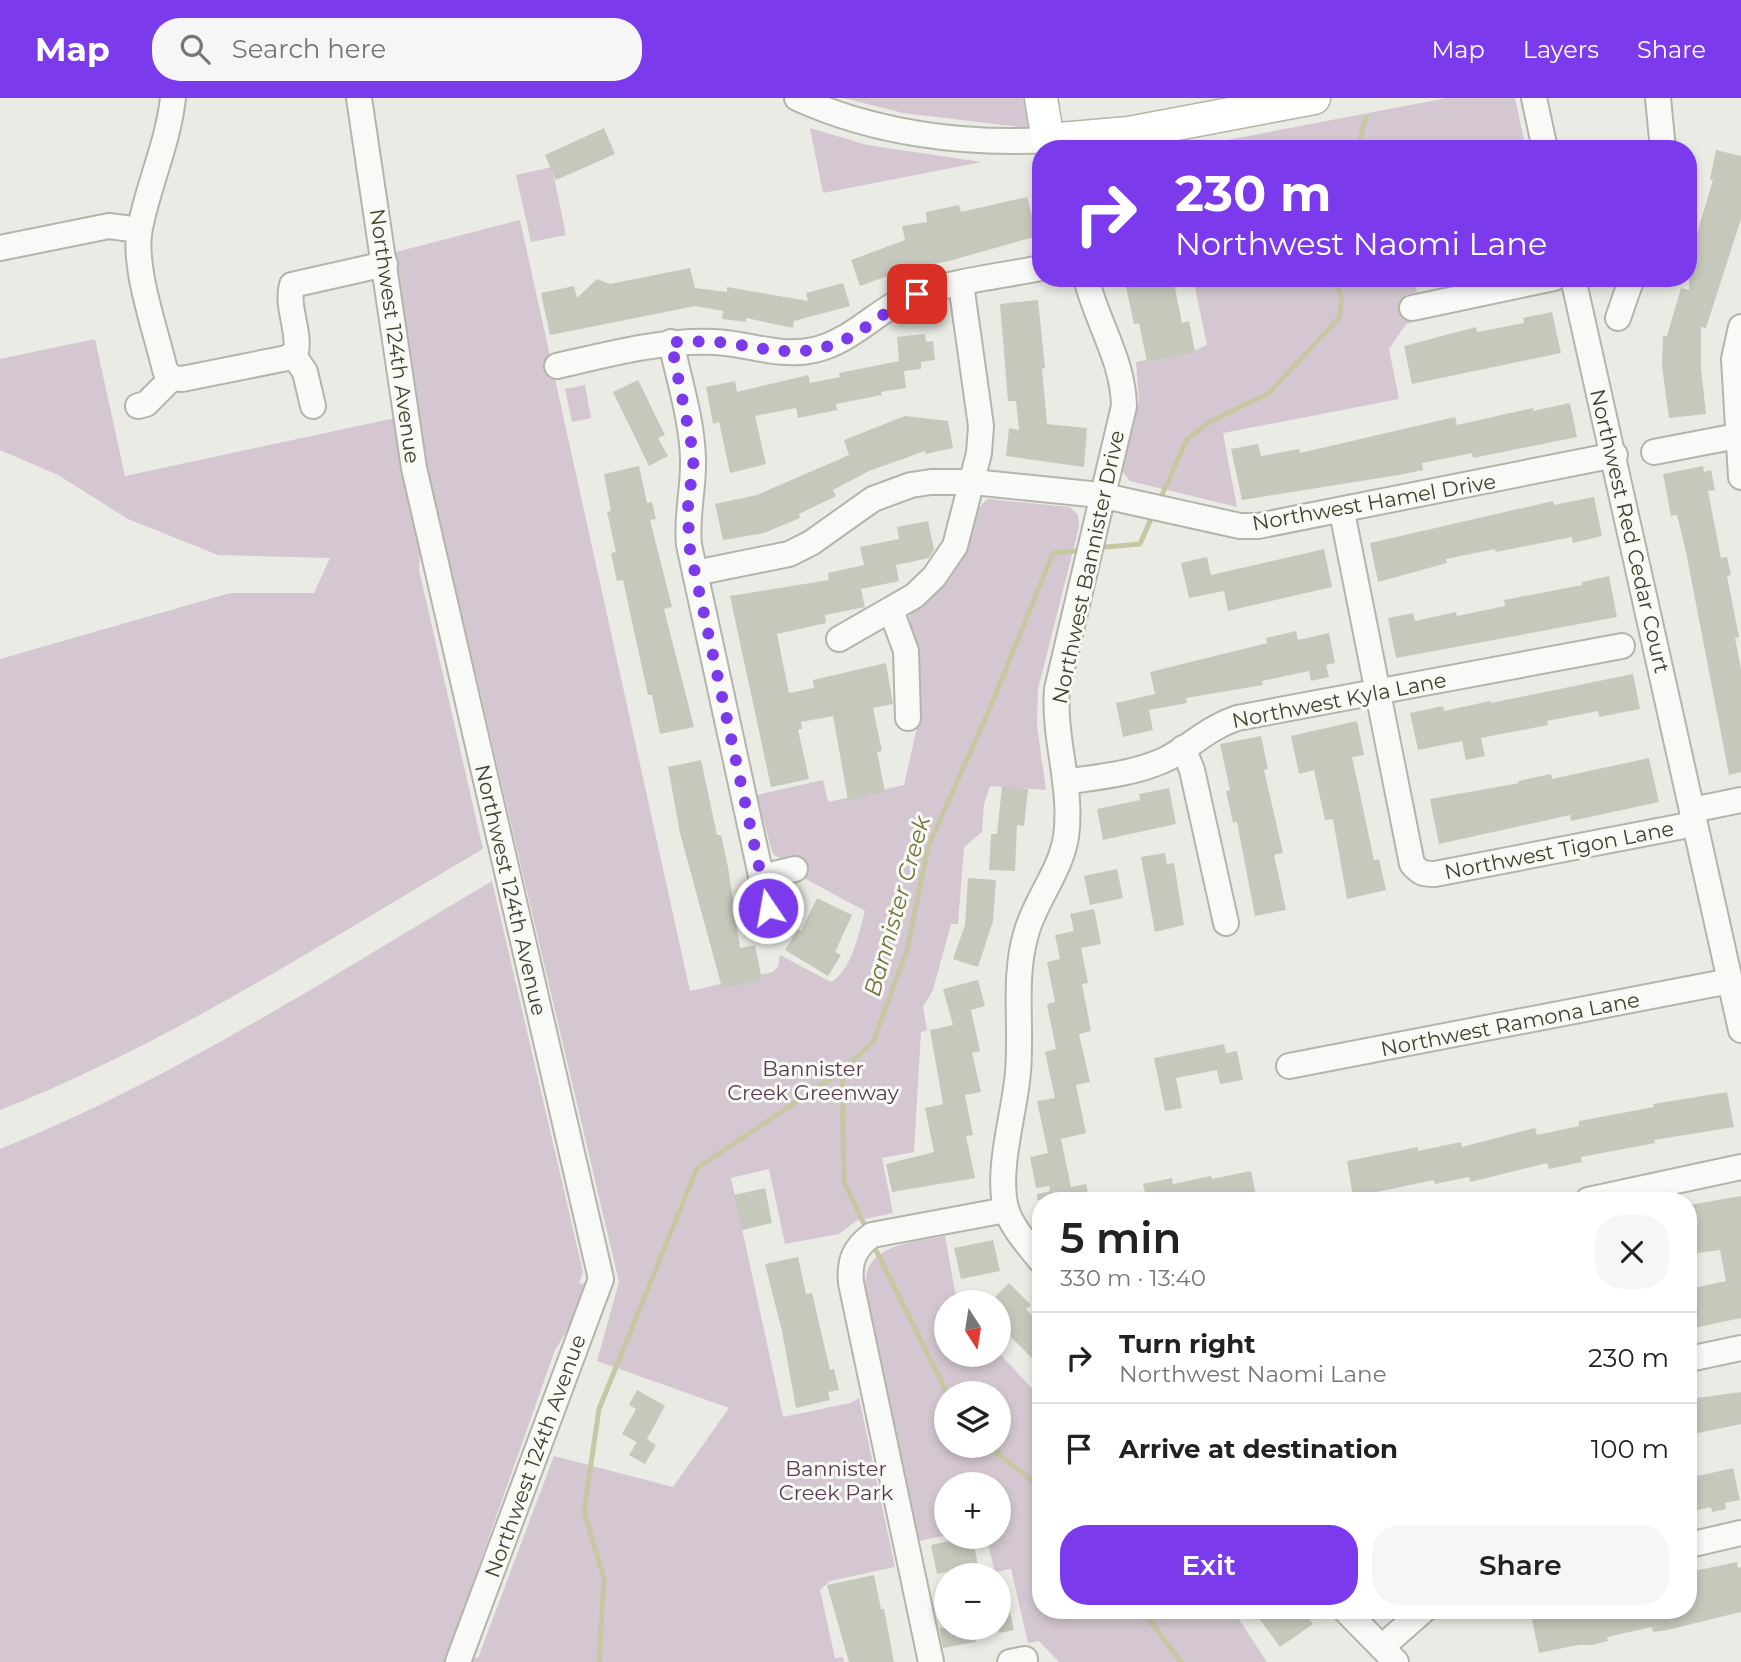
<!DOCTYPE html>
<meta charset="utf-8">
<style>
:root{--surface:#fff;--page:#f6f6f6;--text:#222;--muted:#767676;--line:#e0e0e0;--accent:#7c3aed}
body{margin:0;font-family:Montserrat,sans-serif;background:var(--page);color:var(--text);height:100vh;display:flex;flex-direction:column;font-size:26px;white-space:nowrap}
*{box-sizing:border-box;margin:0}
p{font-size:23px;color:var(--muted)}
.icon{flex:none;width:38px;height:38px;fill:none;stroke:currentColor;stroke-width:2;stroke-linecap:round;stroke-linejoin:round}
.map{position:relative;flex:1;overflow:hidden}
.side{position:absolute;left:1032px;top:1094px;width:665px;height:427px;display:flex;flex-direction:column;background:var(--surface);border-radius:28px;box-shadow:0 4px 10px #0003}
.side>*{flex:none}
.hud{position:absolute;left:1032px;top:42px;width:665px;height:147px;border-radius:28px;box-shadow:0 4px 10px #0003;background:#7c3aed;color:#fff;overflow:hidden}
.needle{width:46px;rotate:168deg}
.controls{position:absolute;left:934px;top:1192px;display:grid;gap:14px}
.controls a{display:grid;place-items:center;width:77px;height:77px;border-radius:50%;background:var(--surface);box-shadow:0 4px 10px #0003;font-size:35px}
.pin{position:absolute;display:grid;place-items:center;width:60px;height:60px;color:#fff;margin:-30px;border-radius:14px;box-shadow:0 4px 10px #0006}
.me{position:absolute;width:77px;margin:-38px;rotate:348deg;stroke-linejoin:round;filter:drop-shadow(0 0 5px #0008)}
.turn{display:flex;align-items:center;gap:24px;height:147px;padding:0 28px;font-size:32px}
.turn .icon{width:91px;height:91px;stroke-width:2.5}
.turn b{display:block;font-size:49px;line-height:60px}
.round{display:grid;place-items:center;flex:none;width:74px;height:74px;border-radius:28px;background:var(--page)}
.overview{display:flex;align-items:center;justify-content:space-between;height:119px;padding:0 28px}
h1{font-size:42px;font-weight:600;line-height:52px}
.cta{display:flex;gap:14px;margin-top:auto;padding:14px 28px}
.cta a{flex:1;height:80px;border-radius:28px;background:var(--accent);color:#fff;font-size:28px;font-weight:600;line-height:80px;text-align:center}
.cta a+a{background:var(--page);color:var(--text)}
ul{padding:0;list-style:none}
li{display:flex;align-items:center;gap:21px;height:91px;padding:0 28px;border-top:2px solid var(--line)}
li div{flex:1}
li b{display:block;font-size:26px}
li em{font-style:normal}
header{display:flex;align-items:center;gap:42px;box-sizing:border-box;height:98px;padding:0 35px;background:var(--accent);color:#fff}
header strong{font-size:33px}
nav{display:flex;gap:38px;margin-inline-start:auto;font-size:24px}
.search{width:490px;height:63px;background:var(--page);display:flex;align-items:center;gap:18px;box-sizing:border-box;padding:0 24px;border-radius:28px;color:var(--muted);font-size:26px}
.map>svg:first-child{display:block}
.green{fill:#d4c7d1;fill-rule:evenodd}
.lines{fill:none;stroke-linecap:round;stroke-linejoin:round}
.stream{stroke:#c7c8a3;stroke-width:5}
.building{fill:#c6c8bc}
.minor-casing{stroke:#b4b5aa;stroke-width:28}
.major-casing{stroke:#b4b6a5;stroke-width:35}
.minor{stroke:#f9faf7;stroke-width:24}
.major{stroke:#fff;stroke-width:32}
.route{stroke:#7c3aed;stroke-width:12;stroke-dasharray:0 21.6}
.labels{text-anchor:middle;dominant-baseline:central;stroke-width:6;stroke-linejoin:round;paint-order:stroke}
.street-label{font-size:21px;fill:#40432d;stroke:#f8f9f4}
.park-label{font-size:21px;fill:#5d3c53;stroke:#f8f9f4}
.water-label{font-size:23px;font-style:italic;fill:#71743a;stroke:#f8f9f4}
</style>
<header>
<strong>Map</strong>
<div class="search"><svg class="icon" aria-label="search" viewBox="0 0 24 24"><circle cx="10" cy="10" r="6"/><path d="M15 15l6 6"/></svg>Search here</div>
<nav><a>Map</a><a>Layers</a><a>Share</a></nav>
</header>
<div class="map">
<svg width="1741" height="1564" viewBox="0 0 1741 1564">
<rect width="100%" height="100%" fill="#ebebe5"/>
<g class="green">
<path d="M843,0H1026L1028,30L903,15Z"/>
<path d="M1447,0H1515L1526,51H1180Z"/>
<path d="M810,30L867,47L982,64L823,95Z"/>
<path d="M552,69L566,137L531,144L516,77Z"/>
<path d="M520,122L690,893L773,874L778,869L780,857L831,884C852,872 859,834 865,813L802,779L797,763L777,759L772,754L757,697L823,682L828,704L904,687L917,629L919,591L909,519L977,411L988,401L1070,409L1078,417L1079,429L1038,591L1037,628L1046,692L990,688L984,706L982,734L964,749L958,826H951L933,892L923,909L927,932L921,934L914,1054L882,1060L893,1115L856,1123L839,1136L785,1146L769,1071L731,1080L783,1319L850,1305L859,1300L895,1469L830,1483L820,1492L835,1560L843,1559L844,1564H0V1051C173,982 331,878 492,783L583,1174L579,1186L588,1185L572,1225L555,1252L459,1524L464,1557L478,1560L554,1358L673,1389L729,1310L597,1263L619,1184L426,365L392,155Z"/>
<path d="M1193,180H1414L1417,194L1405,197L1411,225L1406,226L1389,251L1399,301L1223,335L1237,409L1130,383L1121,372L1139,303L1136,264L1196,252L1207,247Z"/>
<path d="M95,241L125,378L395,320L421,447L419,472L483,751C325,843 171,945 0,1012V561L230,495H314L330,460L218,457L128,421L58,377L0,352V261Z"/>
<path d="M585,287L591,320L572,324L565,291Z"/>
<path d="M945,1138L957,1204H947V1256L999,1255L1041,1300V1512H1233L1267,1564H1059L1039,1543L1028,1545L1011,1471L995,1474L986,1439L999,1438V1386H947V1437L919,1443L866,1193C860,1146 911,1145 945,1138ZM947,1295H999V1348H947Z"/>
</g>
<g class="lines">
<g class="stream">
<path d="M1357,51L1366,20"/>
<path d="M1162,397L1187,341L1211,323L1268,296L1339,220L1342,199L1332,180"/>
<path d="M1106,449L1140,446L1150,423"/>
<path d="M842,973L844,1084L864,1126"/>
<path d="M876,1152L947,1295"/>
<path d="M989,1348L1041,1390"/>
<path d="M1142,1512L1181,1564"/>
<path d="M599,1564L604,1480L584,1414L599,1311L697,1070L842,973L873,944L907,852L928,749L990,610L1053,455L1077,453"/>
</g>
</g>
<g class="building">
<path d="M604,30L615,56L556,82L545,57Z"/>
<path d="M1716,52L1741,58V121L1706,230L1701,229V270L1706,316L1669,320L1662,268L1663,238H1667L1681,190L1689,192V162L1713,82L1710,81Z"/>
<path d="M1027,99L1037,138L949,163L895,173L896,175L860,188L851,162L905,142L902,128L927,124L926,114L959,107L961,114Z"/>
<path d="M690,170L695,190L727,194V189L808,203L806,195L843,185L850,208L794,223L793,230L746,220V224L722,221L723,213L695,208L550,237L541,195L574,188L577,200L597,181L610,186Z"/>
<path d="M1124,180H1173L1182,225L1189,223L1195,254L1147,264L1139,225L1134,226Z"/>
<path d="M1038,202L1045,270H1042L1047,326L1087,330L1084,369L1006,358L1009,330L1019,332L1016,303H1008L1000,206Z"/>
<path d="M1552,214L1561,255L1412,286L1404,248L1476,229L1477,234L1524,225L1523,220Z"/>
<path d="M925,236L926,244L933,243L935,262L921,264V271L904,273L906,290L881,294L882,297L836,306L837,312L798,320L796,310L755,318L766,366L730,375L719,324L713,326L706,289L735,283L737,294L808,277L810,285L840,279L839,275L899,263L897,239Z"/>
<path d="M638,282L665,337L658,340L668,358L649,368L613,294Z"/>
<path d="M1570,305L1577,339L1473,360L1472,355L1422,365L1423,372L1399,377L1242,402L1231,351L1258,346L1261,358L1299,351L1300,355L1455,319L1457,327L1533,310V313Z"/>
<path d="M905,318L948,323L953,350L925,356V353L869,373L833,392L836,398L799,416L800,420L764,435L723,442L715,406L757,397L849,357L844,342Z"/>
<path d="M639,368L647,405L652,404L656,421L650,422L672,509L664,511L694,629L660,636L652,597H648L623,482L617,483L611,455L616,454L607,414L611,413L604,376Z"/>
<path d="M1703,368L1704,374L1711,372L1715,392L1708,393L1721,460L1727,459L1731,477L1727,478L1739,539L1735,540L1741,571V674L1729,677L1686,454L1677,417L1671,418L1663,376Z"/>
<path d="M1594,399L1602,438L1573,445L1572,439L1496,454L1495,451L1446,461L1447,465L1378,484L1370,445L1553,403L1554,407Z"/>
<path d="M928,423L934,452L929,460L896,467L899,483L861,491L865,509L825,517L826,525L777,536L789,595L814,590L813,582L886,565L893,606L873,610L882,653L877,654L885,694L848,702L833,618L801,624L802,631L798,632L809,681L771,689L730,498L829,482L828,475L864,467L860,449L899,441L897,429Z"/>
<path d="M1324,451L1332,489L1228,513L1224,493L1189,500L1181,465L1207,459L1211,477Z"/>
<path d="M1609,478L1617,519L1396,560L1388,520L1413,515L1415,523L1456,514L1457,518L1505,508L1504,502L1582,487V484Z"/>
<path d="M1296,533L1298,542L1329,535L1335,565L1326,567L1329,579L1311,583L1309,573L1262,583L1263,587L1186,600L1187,605L1149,612L1153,632L1123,639L1116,605L1155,596L1150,574L1267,545L1266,540Z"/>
<path d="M1633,576L1640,611L1599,619L1598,613L1547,623L1548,627L1481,640L1485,658L1466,662L1462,643L1418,652L1410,615L1443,608L1444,613L1490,603L1491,605Z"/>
<path d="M1357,623L1364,657L1352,659L1374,762L1379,761L1386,792L1347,801L1333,721L1325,722L1314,672L1299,676L1291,638Z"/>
<path d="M1261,638L1268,671L1264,672L1283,755L1274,757L1286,812L1255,818L1237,724L1233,725L1226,693L1230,692L1220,646Z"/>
<path d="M1649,660L1659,704L1571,723L1570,717L1439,746L1430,701L1519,685L1518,683L1551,676L1552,681Z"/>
<path d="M701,662L717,737H721L728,769L740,850L755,847L762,882L722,890L680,735L668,669Z"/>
<path d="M1002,688L1028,691L1024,728L1017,727L1015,773L989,772L991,736H997Z"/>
<path d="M1169,690L1176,726L1103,742L1097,711L1140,702L1139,696Z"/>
<path d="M1165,755L1167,766L1174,765L1184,827L1155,834L1141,759Z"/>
<path d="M1117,771L1123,800L1090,807L1084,778Z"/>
<path d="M968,780L996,782L993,823L978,869L953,861L965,827Z"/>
<path d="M817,800L852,817L835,854L841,857L828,878L785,852L798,831L801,833Z"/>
<path d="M1094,811L1101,846L1081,850L1088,885L1082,886L1091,933L1079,936L1090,984L1076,987L1086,1035L1061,1041L1071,1089L1086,1086L1090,1102H1037V1096L1050,1093L1049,1088L1036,1090L1030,1059L1048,1055L1037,1003L1055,1000L1045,954L1056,951L1047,906L1055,904L1047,864L1060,861L1055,837L1074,833L1070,816Z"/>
<path d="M978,882L985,908L971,912L980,953L972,955L981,994L965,997L973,1037L966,1038L975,1080L892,1094L886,1066L934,1054L925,1010L943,1006L930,932L953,927L943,891Z"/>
<path d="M1224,946L1226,955L1237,953L1243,982L1220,986L1217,972L1176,980L1182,1010L1165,1013L1154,960Z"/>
<path d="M1727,994L1734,1029L1654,1042L1655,1045L1581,1059L1582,1064L1549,1071L1547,1065L1470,1084L1469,1079L1435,1086L1434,1082L1353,1099L1347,1063L1418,1049V1053L1461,1044L1462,1049L1535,1030L1537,1037L1579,1028V1023L1654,1009L1653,1006Z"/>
<path d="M1251,1073L1257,1102H1147L1143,1086L1172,1080L1173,1086L1211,1078L1212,1081Z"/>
<path d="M765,1090L772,1125L742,1132L734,1097Z"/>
<path d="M1741,1098V1220L1689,1231V1191L1726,1183L1720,1152L1689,1156V1107Z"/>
<path d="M993,1142L1000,1173L961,1181L954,1150Z"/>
<path d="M798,1159L806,1196L812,1195L830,1272L834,1271L839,1292L828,1294L830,1302L796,1310L782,1233L765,1166Z"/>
<path d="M1009,1185L1031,1207L1026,1211L1041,1227V1269L999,1227V1204H990Z"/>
<path d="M637,1292L665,1308L647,1341L656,1347L645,1366L629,1357L637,1344L622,1336L636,1311L629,1307Z"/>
<path d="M1741,1294V1326L1689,1337V1301Z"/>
<path d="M1733,1370L1740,1402L1725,1405L1726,1411L1712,1414L1711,1409L1689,1414V1380Z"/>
<path d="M972,1438L978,1467L937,1476L931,1447Z"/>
<path d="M1737,1464L1738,1470L1741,1469V1514L1667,1532L1653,1534L1652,1529L1607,1539L1608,1543L1592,1547H1578L1539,1555L1531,1517L1539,1515L1538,1512H1689V1474Z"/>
<path d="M874,1477L881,1511H884L894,1564H849L827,1487Z"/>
<path d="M999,1492H1005L1014,1532L999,1535Z"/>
<path d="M1269,1512H1303L1313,1526L1280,1549L1258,1519Z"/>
<path d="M939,1530H973L976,1544L943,1550Z"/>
</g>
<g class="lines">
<g class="minor-casing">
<g id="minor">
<path d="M173,0C168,45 149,85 140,130C132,168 156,233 165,272L172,280L182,281L287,260L296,254C300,232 286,209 292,187L385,166"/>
<path d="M359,0L414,370L601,1181L458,1564"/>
<path d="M797,0C874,35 964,47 1048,42L1049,51"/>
<path d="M1534,0L1545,51"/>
<path d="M1658,0L1663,51"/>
<path d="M0,150L109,128L139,132"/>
<path d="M1573,180L1741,932"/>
<path d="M1412,210L1554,180"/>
<path d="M1618,220L1632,180"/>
<path d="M1741,229L1734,261L1741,379"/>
<path d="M671,244C679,282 692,322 693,361C694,390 686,417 689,447L768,810"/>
<path d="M293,256L305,274L313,308"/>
<path d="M557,268C609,256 661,242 714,244C748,245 779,260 814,252C854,243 878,210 916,196C956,183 1000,178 1041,170"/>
<path d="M138,308L146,306L172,280"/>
<path d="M1654,354L1737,338"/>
<path d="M1342,414L1412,766C1420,775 1423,776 1435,776L1694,726"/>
<path d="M695,475L789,456L811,445L873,401L911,387L931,384H973L1100,397L1240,428H1258L1615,357"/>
<path d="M891,512L906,553L908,620"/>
<path d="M839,541L914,498L934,479L955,448L979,355L981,328L961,186"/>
<path d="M1183,650L1192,672L1226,825"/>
<path d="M1066,684C1097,679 1132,676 1162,663C1189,651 1205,631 1237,620L1622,548"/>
<path d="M1692,712L1741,702"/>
<path d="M761,779L795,771"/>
<path d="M1289,968L1730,883"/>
<path d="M1588,1102L1741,1069"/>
<path d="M1041,1163C1029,1148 1011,1129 1006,1110C996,1071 1015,1014 1018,974C1022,928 1013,880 1026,836C1035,802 1060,775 1066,739C1073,689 1053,641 1057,591L1124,308C1123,261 1097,225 1086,180"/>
<path d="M1689,1261L1741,1250"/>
<path d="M1689,1447L1741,1435"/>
<path d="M1345,1512L1396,1564"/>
<path d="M1382,1549L1424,1512"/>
<path d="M931,1564L851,1185C849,1163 854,1150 872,1137L1006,1112"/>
<path d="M1010,1564L1025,1561"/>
</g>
</g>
<g class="major-casing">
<path id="major" d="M1041,0L1048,42L1129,35L1314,0"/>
</g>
<use href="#minor" class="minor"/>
<use href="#major" class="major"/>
</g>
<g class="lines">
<path class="route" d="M768,810L689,447L688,409L694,359L671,244C686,244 703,243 719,244C762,249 797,262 840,244C867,232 889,209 917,196"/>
</g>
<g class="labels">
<g class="street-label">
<text transform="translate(395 238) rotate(82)">Northwest 124th Avenue</text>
<text transform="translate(1374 404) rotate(-10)">Northwest Hamel Drive</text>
<text transform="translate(1630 433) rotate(77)">Northwest Red Cedar Court</text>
<text transform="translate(1088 469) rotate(-78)">Northwest Bannister Drive</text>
<text transform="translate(1339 602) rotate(-11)">Northwest Kyla Lane</text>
<text transform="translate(1559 752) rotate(-11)">Northwest Tigon Lane</text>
<text transform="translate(511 792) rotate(77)">Northwest 124th Avenue</text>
<text transform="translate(1510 926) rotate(-11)">Northwest Ramona Lane</text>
<text transform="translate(535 1358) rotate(-70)">Northwest 124th Avenue</text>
</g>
<g class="park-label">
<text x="813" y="970">Bannister<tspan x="813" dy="24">Creek Greenway</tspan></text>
<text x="836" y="1370">Bannister<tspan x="836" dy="24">Creek Park</tspan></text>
</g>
<g class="water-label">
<text transform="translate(897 808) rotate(-74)">Bannister Creek</text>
</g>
</g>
</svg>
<div class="controls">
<a><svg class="needle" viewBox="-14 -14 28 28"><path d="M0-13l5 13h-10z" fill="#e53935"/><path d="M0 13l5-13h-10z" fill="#767676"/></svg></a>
<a><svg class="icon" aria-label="layers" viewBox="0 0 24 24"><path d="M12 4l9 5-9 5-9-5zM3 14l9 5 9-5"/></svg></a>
<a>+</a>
<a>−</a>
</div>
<div class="pin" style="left:917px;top:196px;background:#d93025"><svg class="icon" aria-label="arrive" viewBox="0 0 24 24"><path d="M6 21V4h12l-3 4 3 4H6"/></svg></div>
<svg class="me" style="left:768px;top:810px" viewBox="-20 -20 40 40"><circle r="17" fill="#7c3aed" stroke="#fff" stroke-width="3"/><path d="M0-11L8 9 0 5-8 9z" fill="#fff"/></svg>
<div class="hud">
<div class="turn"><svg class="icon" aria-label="right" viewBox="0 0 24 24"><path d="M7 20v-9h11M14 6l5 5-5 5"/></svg><div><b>230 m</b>Northwest Naomi Lane</div></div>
</div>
<section class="side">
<div class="overview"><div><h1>5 min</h1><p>330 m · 13:40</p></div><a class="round"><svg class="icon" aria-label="close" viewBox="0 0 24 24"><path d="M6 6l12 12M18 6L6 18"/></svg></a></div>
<ul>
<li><svg class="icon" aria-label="right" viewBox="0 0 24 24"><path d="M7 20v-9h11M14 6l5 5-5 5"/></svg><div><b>Turn right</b><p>Northwest Naomi Lane</p></div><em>230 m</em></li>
<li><svg class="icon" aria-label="arrive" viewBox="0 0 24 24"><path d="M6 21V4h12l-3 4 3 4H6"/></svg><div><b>Arrive at destination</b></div><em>100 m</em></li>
</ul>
<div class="cta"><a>Exit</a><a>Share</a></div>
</section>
</div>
